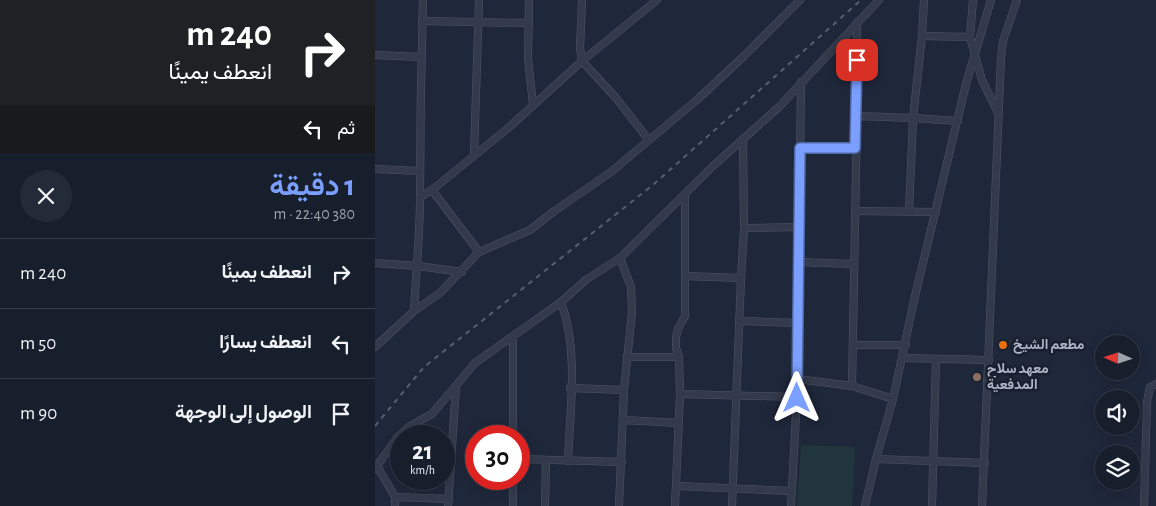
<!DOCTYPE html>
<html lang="ar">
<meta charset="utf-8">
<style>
:root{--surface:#171e2c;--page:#242b38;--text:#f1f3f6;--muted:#9ea2a9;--line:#363c48;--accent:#7b9fff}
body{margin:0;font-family:"Alegreya Sans",Vazirmatn,sans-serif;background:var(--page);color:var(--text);direction:rtl;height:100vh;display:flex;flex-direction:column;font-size:19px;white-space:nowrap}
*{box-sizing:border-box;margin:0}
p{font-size:16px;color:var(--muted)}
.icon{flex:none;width:28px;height:28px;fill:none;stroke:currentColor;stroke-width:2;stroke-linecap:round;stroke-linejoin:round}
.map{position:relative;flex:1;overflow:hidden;direction:ltr}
.drawer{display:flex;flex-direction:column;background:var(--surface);width:375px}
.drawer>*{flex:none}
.hud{background:#202124;color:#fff;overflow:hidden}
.needle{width:32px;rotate:273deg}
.controls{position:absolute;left:720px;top:335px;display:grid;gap:10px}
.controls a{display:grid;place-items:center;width:45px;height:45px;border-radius:50%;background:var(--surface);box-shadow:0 2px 12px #0003,0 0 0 1px var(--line);font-size:25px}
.speed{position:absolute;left:15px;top:425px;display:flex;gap:10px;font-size:25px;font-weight:700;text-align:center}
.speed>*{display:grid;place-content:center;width:65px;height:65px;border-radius:50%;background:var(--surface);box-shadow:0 2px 12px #0003,0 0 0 1px var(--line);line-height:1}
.speed small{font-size:12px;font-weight:400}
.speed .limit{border:8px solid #d22;background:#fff;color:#111}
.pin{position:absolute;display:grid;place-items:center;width:42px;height:42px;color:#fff;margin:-21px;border-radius:10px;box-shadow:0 2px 8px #0006}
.me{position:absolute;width:55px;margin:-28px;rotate:0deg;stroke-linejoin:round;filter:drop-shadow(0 0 4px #0008)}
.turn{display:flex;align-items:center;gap:18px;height:105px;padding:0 20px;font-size:22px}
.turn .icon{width:65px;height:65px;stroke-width:2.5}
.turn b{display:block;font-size:35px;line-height:42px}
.then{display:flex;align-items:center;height:48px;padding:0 20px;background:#0003;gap:10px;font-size:19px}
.round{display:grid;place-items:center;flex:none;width:52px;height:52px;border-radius:26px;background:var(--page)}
.summary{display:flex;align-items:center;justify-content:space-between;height:85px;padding:0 20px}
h1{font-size:30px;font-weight:600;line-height:38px;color:var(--accent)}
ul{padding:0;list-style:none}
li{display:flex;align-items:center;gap:15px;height:70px;padding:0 20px;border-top:1px solid var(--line)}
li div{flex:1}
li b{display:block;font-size:19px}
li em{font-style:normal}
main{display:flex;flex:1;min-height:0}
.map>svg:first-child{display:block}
.green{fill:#21363c}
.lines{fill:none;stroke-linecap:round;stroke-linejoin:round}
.minor-casing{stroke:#4e5565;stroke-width:8}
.minor{stroke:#333a4b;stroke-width:7}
.rail{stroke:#555e72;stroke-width:2;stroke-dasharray:5 5;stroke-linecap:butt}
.route-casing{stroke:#5067a6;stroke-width:12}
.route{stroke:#7b9fff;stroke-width:9}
.food-dot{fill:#e8710a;stroke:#19202f;stroke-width:2}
.education-dot{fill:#8d6e63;stroke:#19202f;stroke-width:2}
.labels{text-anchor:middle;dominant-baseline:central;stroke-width:5;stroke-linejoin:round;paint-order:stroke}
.poi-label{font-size:14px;font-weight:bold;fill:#aeb5c7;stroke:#19202f;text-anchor:start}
</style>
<main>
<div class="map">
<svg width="781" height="506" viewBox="0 0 781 506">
<rect width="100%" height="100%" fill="#1f283b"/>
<path class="green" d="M426,445L480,447L477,506H422Z"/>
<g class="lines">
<g class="minor-casing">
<g id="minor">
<path d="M154,0L153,59L158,104"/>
<path d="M207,0L205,48L207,61L241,98L273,139"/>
<path d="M598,0L595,37L607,80L623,113"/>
<path d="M47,21L154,23"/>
<path d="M547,36L595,37"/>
<path d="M0,55L46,57"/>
<path d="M482,116L538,118L583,121"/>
<path d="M425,148H480"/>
<path d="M99,155L104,0"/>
<path d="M0,169L44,171"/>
<path d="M57,190L104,252"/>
<path d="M45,197L57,190L132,129L207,61L282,0"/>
<path d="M480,211L561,212"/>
<path d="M534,212L538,118L547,36L549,0"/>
<path d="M369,228L424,227"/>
<path d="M423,262L479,264"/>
<path d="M0,263L43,266L87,272"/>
<path d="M310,276L366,278"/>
<path d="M186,302C204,350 195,410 193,461"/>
<path d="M39,311C41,273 45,235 45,197C45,132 46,66 48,0"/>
<path d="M364,321L422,323"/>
<path d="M478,345H531"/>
<path d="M0,347L39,311L65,293L104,252L155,230L178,212L236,172L323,99L369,56L425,0"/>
<path d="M252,357H304"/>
<path d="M527,358L614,360"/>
<path d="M422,379L477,386L518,399"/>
<path d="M477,386L482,116V23"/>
<path d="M195,388L249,390"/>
<path d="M305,394L422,397"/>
<path d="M248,420L304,423"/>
<path d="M138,436V337"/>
<path d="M144,459L247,462"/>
<path d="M501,459L610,463"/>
<path d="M2,466L20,497L74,499"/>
<path d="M0,469L22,438L35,426L57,414L100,363L186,302L212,279L245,258L338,166L404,107L504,0"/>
<path d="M138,479V506"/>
<path d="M302,486L416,491"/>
<path d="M20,506V497"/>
<path d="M73,506L81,387"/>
<path d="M170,506L171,460"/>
<path d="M244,506L249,390L257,312L256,287L245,258"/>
<path d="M300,506L305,394L304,357L301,348V337L303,329L310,316V195"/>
<path d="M357,506L366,278L369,228L368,139"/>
<path d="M416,506L422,397L426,82"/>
<path d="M490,506L501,459L518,399L540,296L591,84L616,0"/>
<path d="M557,506L561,359"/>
<path d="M607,506L626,58L628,41L642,0"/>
<path d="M769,506L772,402L775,387L781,384"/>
</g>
</g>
<use href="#minor" class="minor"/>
<path class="rail" d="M0,426L49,367L279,184L486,0"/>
</g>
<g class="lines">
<g class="route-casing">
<path id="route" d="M422,398L425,148H480L482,60"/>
</g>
<use href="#route" class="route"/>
</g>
<circle class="food-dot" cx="628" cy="345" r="5"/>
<circle class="education-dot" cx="602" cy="377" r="5"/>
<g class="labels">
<g class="poi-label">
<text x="638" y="345">مطعم الشيخ</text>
<text x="612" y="369">معهد سلاح<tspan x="612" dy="16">المدفعية</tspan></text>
</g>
</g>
</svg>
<div class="controls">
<a><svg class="needle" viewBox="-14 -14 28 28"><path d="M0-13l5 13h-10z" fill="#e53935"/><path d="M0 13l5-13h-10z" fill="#9ea2a9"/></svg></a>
<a><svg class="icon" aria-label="sound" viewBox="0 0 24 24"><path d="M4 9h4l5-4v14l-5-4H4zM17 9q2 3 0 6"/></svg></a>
<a><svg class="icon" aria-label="layers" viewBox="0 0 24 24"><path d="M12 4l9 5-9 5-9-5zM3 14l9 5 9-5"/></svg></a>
</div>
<div class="speed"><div>21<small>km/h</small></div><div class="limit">30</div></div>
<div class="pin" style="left:482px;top:60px;background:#d93025"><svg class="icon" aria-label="arrive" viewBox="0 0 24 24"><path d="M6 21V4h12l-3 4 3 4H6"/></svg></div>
<svg class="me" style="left:422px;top:398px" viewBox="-20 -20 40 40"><path d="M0-17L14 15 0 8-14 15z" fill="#7b9fff" stroke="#fff" stroke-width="4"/></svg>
</div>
<section class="drawer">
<div class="hud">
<div class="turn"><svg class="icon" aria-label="right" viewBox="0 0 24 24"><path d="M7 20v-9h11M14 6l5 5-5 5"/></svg><div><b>240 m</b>انعطف يمينًا</div></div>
<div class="then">ثم<svg class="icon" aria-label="left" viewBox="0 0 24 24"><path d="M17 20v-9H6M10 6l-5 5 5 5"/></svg></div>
</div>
<div class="summary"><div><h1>1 دقيقة</h1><p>380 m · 22:40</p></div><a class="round"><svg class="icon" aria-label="close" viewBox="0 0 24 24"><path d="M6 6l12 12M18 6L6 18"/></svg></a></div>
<ul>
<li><svg class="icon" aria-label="right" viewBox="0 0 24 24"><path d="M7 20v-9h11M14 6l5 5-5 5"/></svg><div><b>انعطف يمينًا</b></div><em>240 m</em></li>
<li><svg class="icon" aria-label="left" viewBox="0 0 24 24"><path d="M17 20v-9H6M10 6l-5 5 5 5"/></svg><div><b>انعطف يسارًا</b></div><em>50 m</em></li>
<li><svg class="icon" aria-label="arrive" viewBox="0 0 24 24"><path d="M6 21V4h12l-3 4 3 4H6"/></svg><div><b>الوصول إلى الوجهة</b></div><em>90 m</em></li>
</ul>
</section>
</main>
